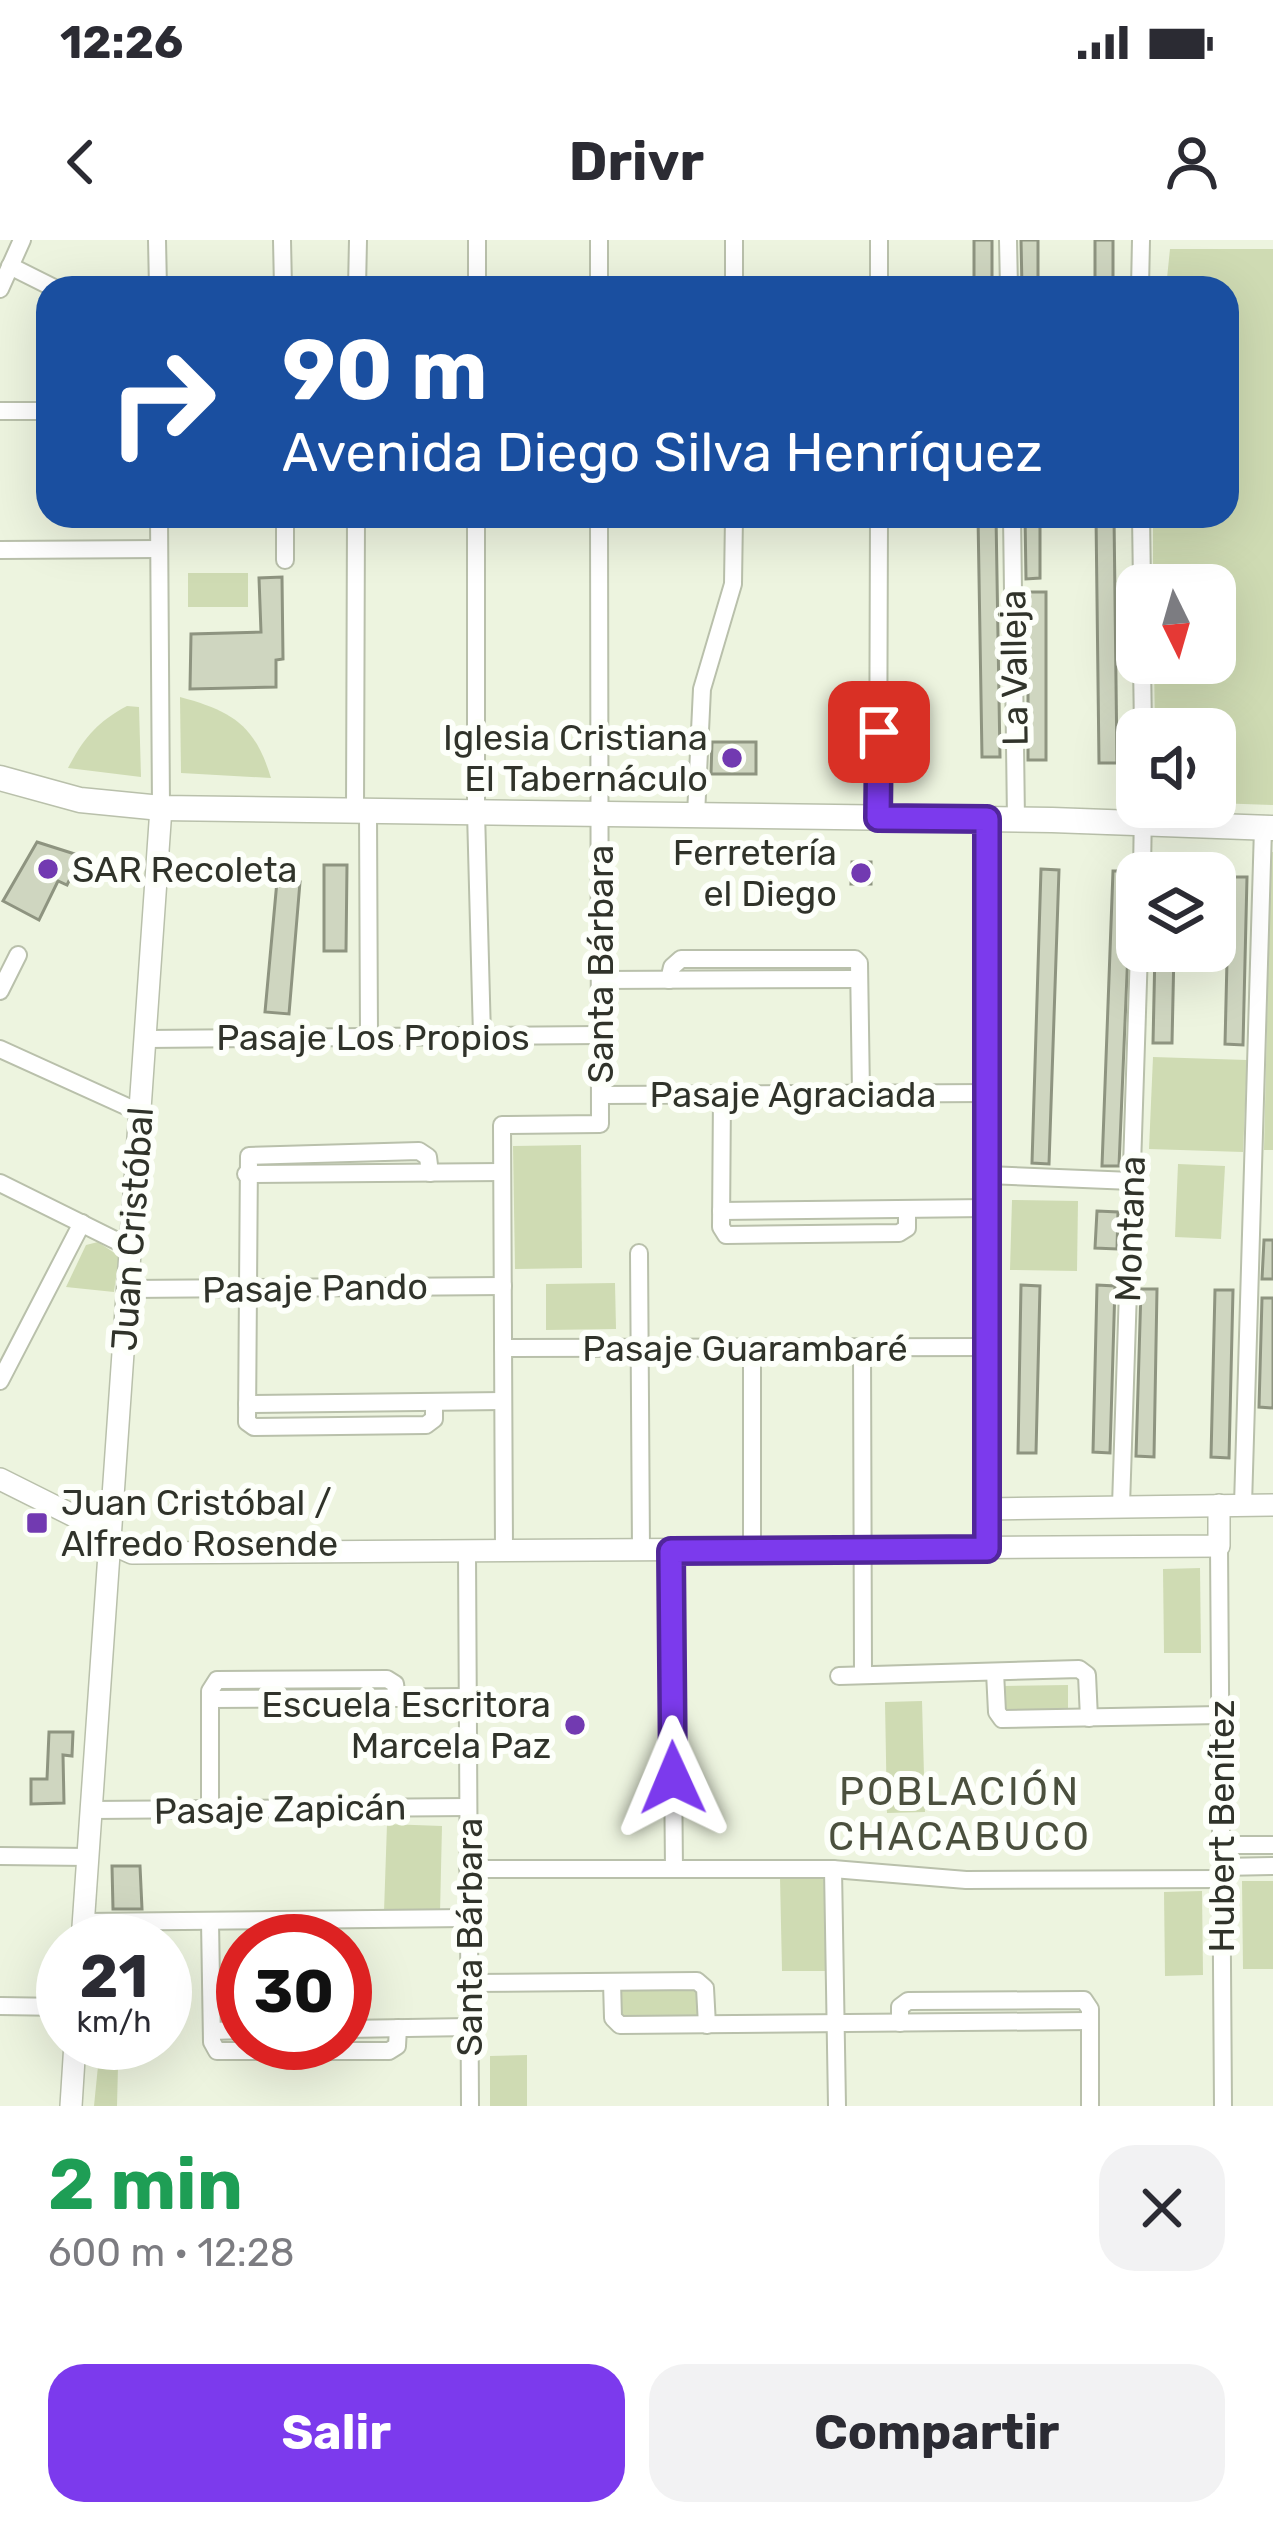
<!DOCTYPE html>
<html lang="es">
<meta charset="utf-8">
<style>
:root{--surface:#fff;--page:#f2f2f3;--text:#2b2b33;--muted:#7c7c81;--accent:#7c3aed}
body{margin:0;font-family:Rubik,sans-serif;background:var(--page);color:var(--text);height:100vh;display:flex;flex-direction:column;font-size:45px;white-space:nowrap}
*{box-sizing:border-box;margin:0}
p{font-size:39px;color:var(--muted)}
.icon{flex:none;width:66px;height:66px;fill:none;stroke:currentColor;stroke-width:2;stroke-linecap:round;stroke-linejoin:round}
.map{position:relative;height:1866px;overflow:hidden}
.details{display:flex;flex-direction:column;background:var(--surface);flex:1}
.details>*{flex:none}
.guide{position:absolute;left:36px;top:36px;width:1203px;height:252px;border-radius:36px;box-shadow:0 12px 48px #0002;background:#1a4fa0;color:#fff;overflow:hidden}
.needle{width:78px;rotate:175deg}
.tools{position:absolute;left:1116px;top:324px;display:grid;gap:24px}
.tools a{display:grid;place-items:center;width:120px;height:120px;border-radius:24px;background:var(--surface);box-shadow:0 12px 48px #0002;font-size:60px}
.speed{position:absolute;left:36px;top:1674px;display:flex;gap:24px;font-size:60px;font-weight:700;text-align:center}
.speed>*{display:grid;place-content:center;width:156px;height:156px;border-radius:50%;background:var(--surface);box-shadow:0 12px 48px #0002;line-height:1}
.speed small{font-size:30px;font-weight:400}
.speed .limit{border:18px solid #d22;background:#fff;color:#111}
.pin{position:absolute;display:grid;place-items:center;width:102px;height:102px;color:#fff;margin:-51px;border-radius:24px;box-shadow:0 6px 18px #0006}
.me{position:absolute;width:132px;margin:-66px;rotate:359deg;stroke-linejoin:round;filter:drop-shadow(0 0 9px #0008)}
.turn{display:flex;align-items:center;gap:42px;height:252px;padding:0 48px;font-size:54px}
.turn .icon{width:156px;height:156px;stroke-width:2.5}
.turn b{display:block;font-size:84px;line-height:102px}
.round{display:grid;place-items:center;flex:none;width:126px;height:126px;border-radius:36px;background:var(--page)}
.head{display:flex;align-items:center;justify-content:space-between;height:204px;padding:0 48px}
h1{font-size:72px;font-weight:700;line-height:90px;color:#1e9e55}
.button{display:flex;gap:24px;margin-top:auto;padding:24px 48px}
.button a{flex:1;height:138px;border-radius:36px;background:var(--accent);color:#fff;font-size:48px;font-weight:700;line-height:138px;text-align:center}
.button a+a{background:var(--page);color:var(--text)}
.status{display:flex;justify-content:space-between;align-items:center;height:84px;padding:0 60px;background:var(--surface);direction:ltr}
.status svg{height:33px;fill:currentColor}
header{display:flex;justify-content:space-between;align-items:center;height:156px;padding:0 48px;background:var(--surface);font-size:54px;font-weight:700}
.map>svg:first-child{display:block}
.green{fill:#cfdbb3}
.building{fill:#cfd6c0;stroke:#8e9480;stroke-width:3}
.lines{fill:none;stroke-linecap:round;stroke-linejoin:round}
.minor-casing{stroke:#b9c0ab;stroke-width:20}
.tertiary-casing{stroke:#b9c0ab;stroke-width:24}
.secondary-casing{stroke:#b9c0ab;stroke-width:27}
.minor{stroke:#fff;stroke-width:16}
.tertiary{stroke:#fff;stroke-width:21}
.secondary{stroke:#fff;stroke-width:24}
.route-casing{stroke:#51269a;stroke-width:30}
.route{stroke:#7c3aed;stroke-width:21}
.poi-dot{fill:#723ab1;stroke:#fdfffa;stroke-width:4.5}
.labels{text-anchor:middle;dominant-baseline:central;stroke-width:12;stroke-linejoin:round;paint-order:stroke}
.street-label{font-size:36px;fill:#30332a;stroke:#fdfffa}
.poi-label{font-size:36px;fill:#30332a;stroke:#fdfffa;text-anchor:end}
.neighbourhood-label{font-size:39px;letter-spacing:3px;fill:#4b503e;stroke:#fdfffa}
</style>
<div class="status"><b>12:26</b><svg viewBox="0 0 49 12"><path d="M0 12V9h3v3zM5 12V6h3v6zM10 12V3h3v9zM15 12V0h3v12zM26 1h20v11H26zM47 4h2v5h-2z"/></svg></div>
<header><svg class="icon" aria-label="back" viewBox="0 0 24 24"><path d="M15 5l-7 7 7 7"/></svg>Drivr<svg class="icon" aria-label="person" viewBox="0 0 24 24"><circle cx="12" cy="8" r="4"/><path d="M4 21q1-7 8-7t8 7"/></svg></header>
<div class="map">
<svg width="1273" height="1866" viewBox="0 0 1273 1866">
<rect width="100%" height="100%" fill="#edf4df"/>
<g class="green">
<path d="M1170,9H1273V565L1215,563V489H1155L1154,423H1215V345H1153V276H1227V48H1166Z"/>
<rect x="188" y="333" width="60" height="34"/>
<path d="M180,457C232,471 255,485 271,538L181,533Z"/>
<path d="M127,466L139,467L141,537L68,528C83,499 97,482 127,466Z"/>
<path d="M1271,612H1273V910H1264Z"/>
<path d="M1153,817L1247,820L1243,912L1149,909Z"/>
<path d="M581,905L582,1028L515,1029L513,906Z"/>
<path d="M1178,924L1225,926L1221,999L1175,997Z"/>
<path d="M1012,960L1078,961L1077,1031L1010,1030Z"/>
<path d="M98,1002L119,1016L114,1052L66,1047L86,1005Z"/>
<path d="M615,1043L616,1089L546,1090V1044Z"/>
<path d="M1200,1328L1201,1413H1164L1163,1329Z"/>
<path d="M1068,1445V1471H1004V1446Z"/>
<path d="M922,1461L925,1572L887,1573L885,1462Z"/>
<path d="M387,1584L442,1586L440,1673L384,1672Z"/>
<path d="M824,1636L826,1731H782L780,1637Z"/>
<path d="M1242,1641H1273V1729H1243Z"/>
<path d="M1202,1651L1203,1735L1165,1736L1164,1652Z"/>
<path d="M694,1745L700,1751V1774L695,1779L621,1780L620,1748Z"/>
<path d="M527,1815V1866H490V1816Z"/>
<path d="M98,1826H118L117,1866H94Z"/>
</g>
<g class="building">
<rect x="974" y="0" width="18" height="48"/>
<path d="M1021,0H1038V48H1022Z"/>
<rect x="1095" y="0" width="18" height="48"/>
<path d="M978,276H996L1000,517H982Z"/>
<path d="M1025,276H1040V338L1026,339Z"/>
<path d="M1096,276H1114L1117,523H1099Z"/>
<path d="M282,337L283,419L276,420V447L190,449L191,394L261,392L259,338Z"/>
<rect x="1028" y="352" width="18" height="168"/>
<path d="M712,502H756V534H711Z"/>
<path d="M37,602L81,616L67,645L58,641L39,680L3,661Z"/>
<path d="M852,622H871V644H851Z"/>
<path d="M324,625H347L346,711H324Z"/>
<path d="M1041,629L1059,630L1049,924L1032,923Z"/>
<path d="M1113,631H1129L1131,639L1119,926H1102Z"/>
<path d="M1229,637H1247L1243,805L1225,804Z"/>
<path d="M277,641L300,642L289,774L265,772Z"/>
<path d="M1155,711H1174L1172,803H1153Z"/>
<path d="M1097,971L1118,972L1117,1009L1095,1008Z"/>
<path d="M1264,1000H1273V1039H1262Z"/>
<path d="M1021,1045L1040,1046L1036,1213H1018Z"/>
<path d="M1097,1045L1115,1046L1110,1213L1093,1212Z"/>
<path d="M1141,1049H1157L1154,1217L1136,1216Z"/>
<path d="M1215,1050H1233L1229,1218L1211,1217Z"/>
<path d="M1262,1058H1273V1168L1259,1167Z"/>
<path d="M49,1492H73L72,1516L63,1515L64,1563L31,1564V1539H47Z"/>
<path d="M112,1626H140L142,1669H113Z"/>
</g>
<g class="lines">
<g class="minor-casing">
<g id="minor">
<path d="M157,0L158,48"/>
<path d="M282,0L283,48"/>
<path d="M477,0V48"/>
<path d="M599,0V48"/>
<path d="M1008,0L1009,48"/>
<path d="M10,26L54,48"/>
<path d="M357,48L358,0"/>
<path d="M734,48V0"/>
<path d="M879,48V0"/>
<path d="M1140,48L1141,0"/>
<path d="M0,49L22,0"/>
<path d="M0,171H48"/>
<path d="M159,276L161,568"/>
<path d="M285,276V320"/>
<path d="M476,276V572L482,796"/>
<path d="M1012,276L1016,580"/>
<path d="M1141,276L1142,345"/>
<path d="M0,310L159,309"/>
<path d="M1142,423L1143,489"/>
<path d="M355,571L356,276"/>
<path d="M368,571L369,797"/>
<path d="M696,575L702,449L733,344L734,276"/>
<path d="M878,578L879,276"/>
<path d="M987,579V1269"/>
<path d="M1142,633L1143,567"/>
<path d="M600,740L859,739"/>
<path d="M669,740L672,727L681,719H855L859,723L861,853"/>
<path d="M0,751L18,715"/>
<path d="M146,799L600,795"/>
<path d="M0,809L141,873"/>
<path d="M722,854L721,987L726,995L899,993L907,988V969"/>
<path d="M600,855L987,853"/>
<path d="M430,933L428,917L419,911L249,916L247,1182L254,1187L426,1185L434,1179V1162"/>
<path d="M246,934L502,932"/>
<path d="M987,935L1132,941"/>
<path d="M0,943L131,1008"/>
<path d="M721,971L987,968"/>
<path d="M639,1013L641,1311"/>
<path d="M128,1049L503,1046"/>
<path d="M862,1107L863,1435"/>
<path d="M503,1108L987,1107"/>
<path d="M752,1108V1310"/>
<path d="M0,1141L82,983"/>
<path d="M247,1164L503,1161"/>
<path d="M1243,1265L1263,588"/>
<path d="M1121,1266L1139,711"/>
<path d="M1219,1306L1223,1866"/>
<path d="M504,1311L502,885L600,884L599,276"/>
<path d="M671,1311L674,1629"/>
<path d="M467,1312L470,1866"/>
<path d="M995,1432L997,1472L1002,1479L1220,1475"/>
<path d="M839,1436L1079,1429L1087,1435L1089,1478"/>
<path d="M210,1459L467,1457"/>
<path d="M210,1569V1451L217,1440L387,1439L395,1444L397,1458"/>
<path d="M91,1570L468,1567"/>
<path d="M1221,1605H1273"/>
<path d="M0,1616L88,1617"/>
<path d="M1221,1627L1273,1626"/>
<path d="M468,1629H833L966,1640L1222,1639"/>
<path d="M833,1629L837,1866"/>
<path d="M210,1681L212,1802L217,1811H389L397,1806L398,1788"/>
<path d="M84,1682L468,1678"/>
<path d="M612,1742L613,1778L620,1785L1090,1781"/>
<path d="M469,1743L697,1741L705,1748L707,1785"/>
<path d="M0,1766L63,1767"/>
<path d="M900,1783V1767L908,1761L1084,1760L1090,1769V1866"/>
<path d="M345,1789L470,1787"/>
<path d="M212,1791L243,1790"/>
</g>
</g>
<g class="tertiary-casing">
<g id="tertiary">
<path d="M0,1239L92,1285L114,1305L132,1313L1219,1306V1265"/>
<path d="M987,1309V1269L1273,1265"/>
<path d="M82,1701L161,568"/>
<path d="M71,1866L75,1803"/>
</g>
</g>
<g class="secondary-casing">
<path id="secondary" d="M0,538L80,560L161,568L1052,580L1273,588"/>
</g>
<use href="#minor" class="minor"/>
<use href="#tertiary" class="tertiary"/>
<use href="#secondary" class="secondary"/>
</g>
<g class="lines">
<g class="route-casing">
<path id="route" d="M673,1538L671,1311L987,1309V579L878,578L879,492"/>
</g>
<use href="#route" class="route"/>
</g>
<g class="poi-dot">
<circle cx="732" cy="518" r="12"/>
<circle cx="48" cy="629" r="12"/>
<circle cx="861" cy="633" r="12"/>
<rect x="25" y="1271" width="24" height="24" rx="6"/>
<circle cx="575" cy="1485" r="12"/>
</g>
<g class="labels">
<g class="street-label">
<text transform="translate(1014 428) rotate(-91)">La Valleja</text>
<text transform="translate(600 724) rotate(-90)">Santa Bárbara</text>
<text x="373" y="797">Pasaje Los Propios</text>
<text x="793" y="854">Pasaje Agraciada</text>
<text transform="translate(132 989) rotate(-86)">Juan Cristóbal</text>
<text transform="translate(1130 989) rotate(-88)">Montana</text>
<text transform="translate(315 1048) rotate(-1)">Pasaje Pando</text>
<text x="745" y="1108">Pasaje Guarambaré</text>
<text transform="translate(280 1569) rotate(-1)">Pasaje Zapicán</text>
<text transform="translate(1221 1586) rotate(-90)">Hubert Benítez</text>
<text transform="translate(469 1697) rotate(-90)">Santa Bárbara</text>
</g>
<g class="poi-label">
<text x="708" y="497">Iglesia Cristiana<tspan x="708" dy="41">El Tabernáculo</tspan></text>
<text x="837" y="612">Ferretería<tspan x="837" dy="41">el Diego</tspan></text>
<text x="72" y="629" text-anchor="start">SAR Recoleta</text>
<text x="61" y="1262" text-anchor="start">Juan Cristóbal /<tspan x="61" dy="41">Alfredo Rosende</tspan></text>
<text x="551" y="1464">Escuela Escritora<tspan x="551" dy="41">Marcela Paz</tspan></text>
</g>
<g class="neighbourhood-label">
<text x="960" y="1552">POBLACIÓN<tspan x="960" dy="45">CHACABUCO</tspan></text>
</g>
</g>
</svg>
<div class="tools">
<a><svg class="needle" viewBox="-14 -14 28 28"><path d="M0-13l5 13h-10z" fill="#e53935"/><path d="M0 13l5-13h-10z" fill="#7c7c81"/></svg></a>
<a><svg class="icon" aria-label="sound" viewBox="0 0 24 24"><path d="M4 9h4l5-4v14l-5-4H4zM17 9q2 3 0 6"/></svg></a>
<a><svg class="icon" aria-label="layers" viewBox="0 0 24 24"><path d="M12 4l9 5-9 5-9-5zM3 14l9 5 9-5"/></svg></a>
</div>
<div class="speed"><div>21<small>km/h</small></div><div class="limit">30</div></div>
<div class="pin" style="left:879px;top:492px;background:#d93025"><svg class="icon" aria-label="arrive" viewBox="0 0 24 24"><path d="M6 21V4h12l-3 4 3 4H6"/></svg></div>
<svg class="me" style="left:673px;top:1538px" viewBox="-20 -20 40 40"><path d="M0-17L14 15 0 8-14 15z" fill="#7c3aed" stroke="#fff" stroke-width="4"/></svg>
<div class="guide">
<div class="turn"><svg class="icon" aria-label="right" viewBox="0 0 24 24"><path d="M7 20v-9h11M14 6l5 5-5 5"/></svg><div><b>90 m</b>Avenida Diego Silva Henríquez</div></div>
</div>
</div>
<section class="details">
<div class="head"><div><h1>2 min</h1><p>600 m · 12:28</p></div><a class="round"><svg class="icon" aria-label="close" viewBox="0 0 24 24"><path d="M6 6l12 12M18 6L6 18"/></svg></a></div>
<div class="button"><a>Salir</a><a>Compartir</a></div>
</section>
